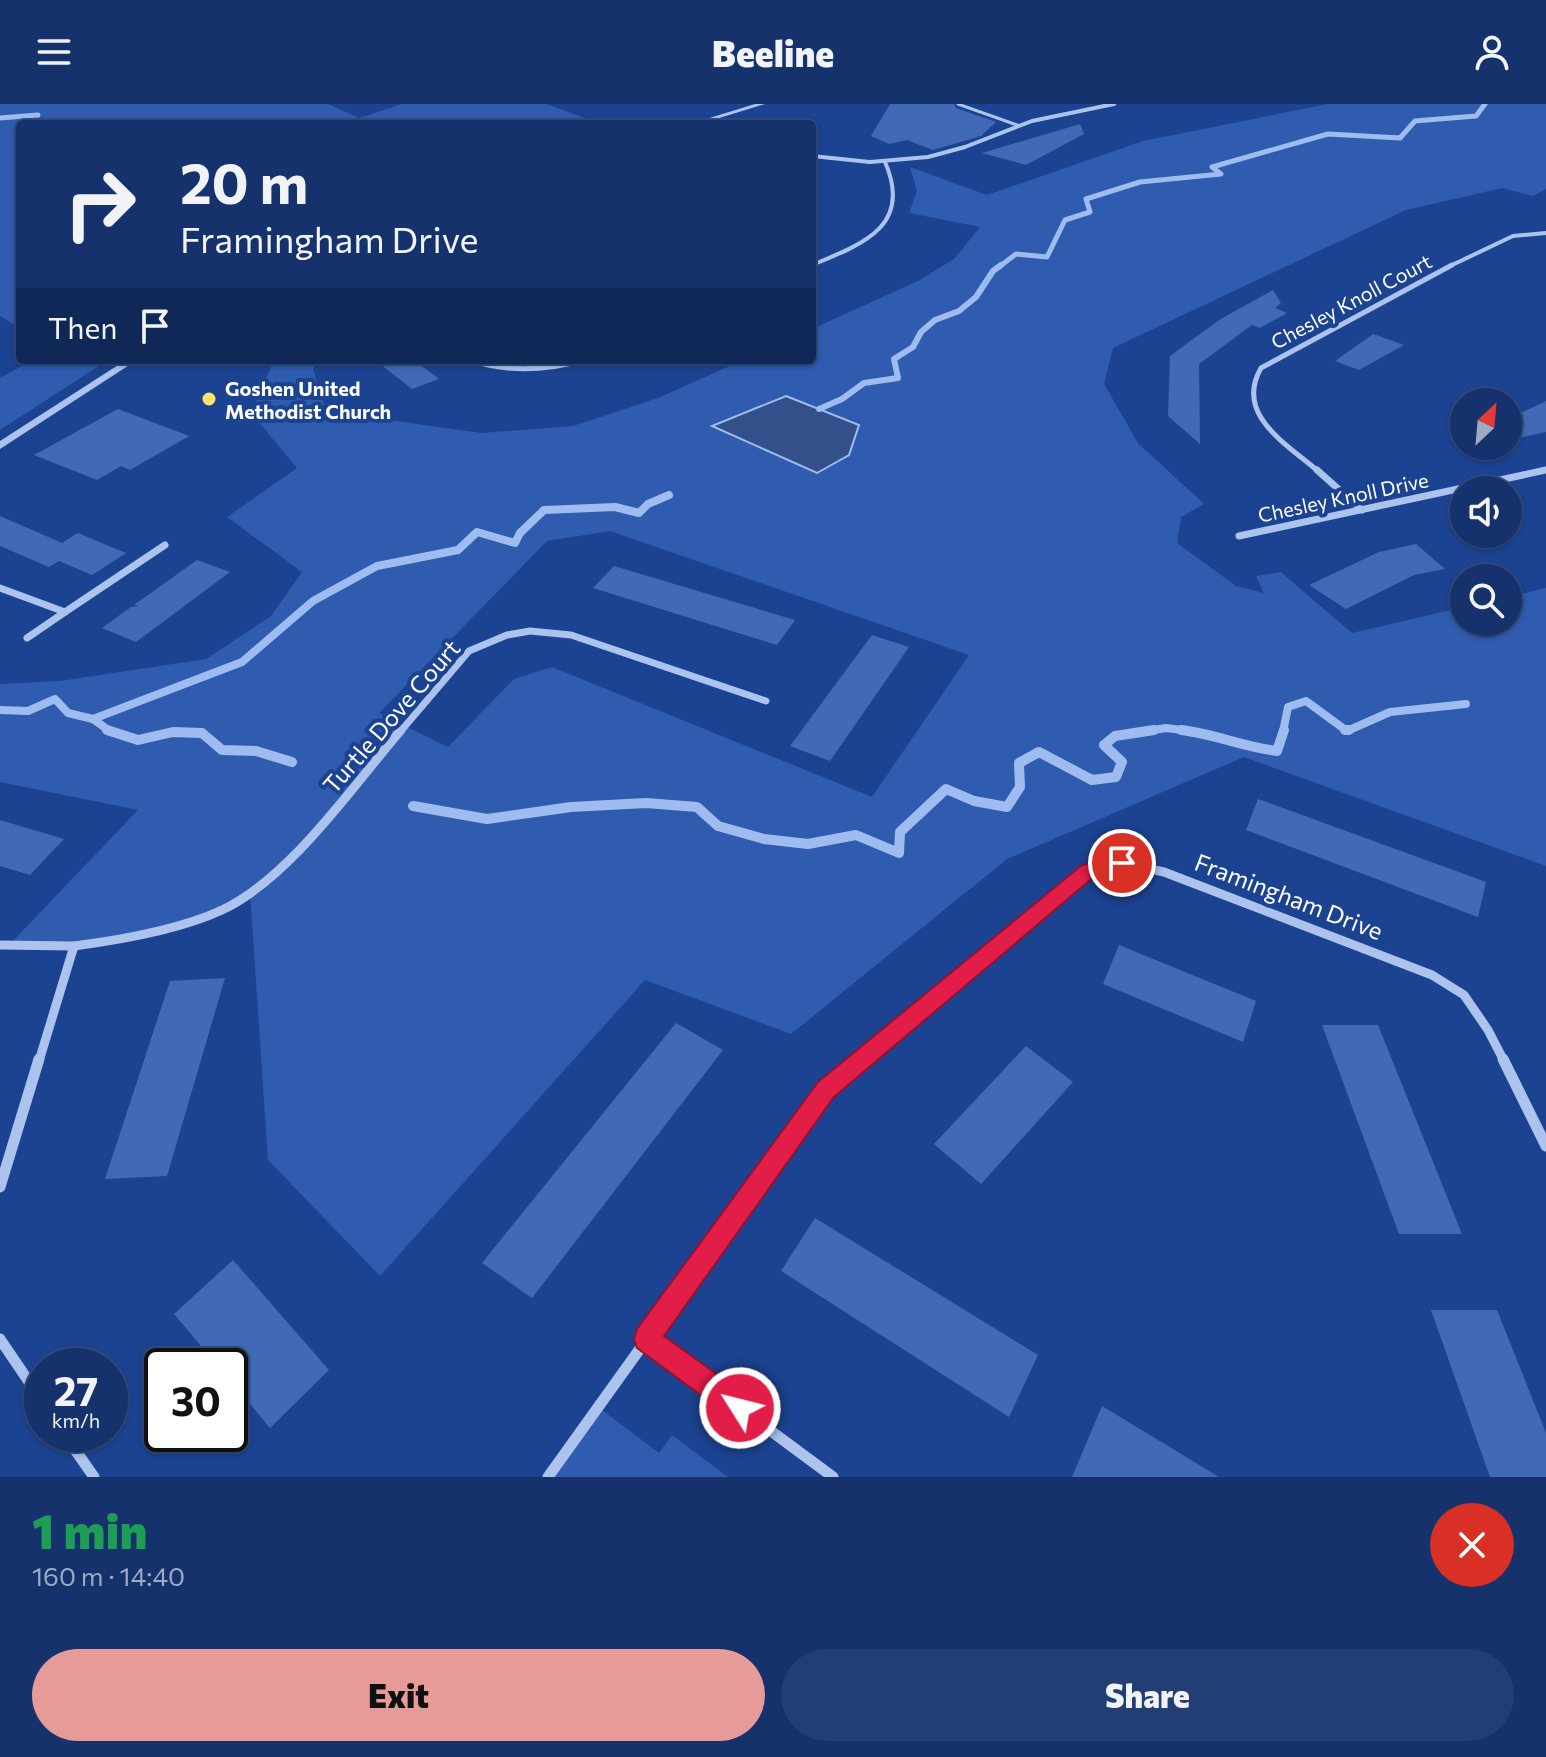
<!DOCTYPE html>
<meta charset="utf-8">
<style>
:root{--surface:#15326d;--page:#223e75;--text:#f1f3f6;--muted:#9daac2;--line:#344d80;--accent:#e69b98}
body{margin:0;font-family:Commissioner,sans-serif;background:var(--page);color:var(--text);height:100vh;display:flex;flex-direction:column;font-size:30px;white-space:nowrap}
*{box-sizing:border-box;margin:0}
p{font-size:26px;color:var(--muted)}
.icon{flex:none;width:44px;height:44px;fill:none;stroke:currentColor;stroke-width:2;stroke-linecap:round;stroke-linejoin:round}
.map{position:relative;height:1373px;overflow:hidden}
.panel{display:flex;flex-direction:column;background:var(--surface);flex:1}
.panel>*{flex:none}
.guide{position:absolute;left:16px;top:16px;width:800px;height:244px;border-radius:8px;box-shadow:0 2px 6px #0004,0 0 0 2px var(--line);background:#15326d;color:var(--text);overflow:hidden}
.needle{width:52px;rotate:26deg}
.fabs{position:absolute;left:1450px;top:284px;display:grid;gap:16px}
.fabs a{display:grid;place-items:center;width:72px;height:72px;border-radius:50%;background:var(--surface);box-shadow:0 2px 6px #0004,0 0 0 2px var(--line);font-size:40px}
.speed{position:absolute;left:24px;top:1244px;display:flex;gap:16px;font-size:40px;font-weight:700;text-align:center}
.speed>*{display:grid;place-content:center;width:104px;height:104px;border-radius:50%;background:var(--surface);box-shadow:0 2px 6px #0004,0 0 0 2px var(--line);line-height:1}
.speed small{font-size:20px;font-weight:400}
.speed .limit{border:4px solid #111;border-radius:12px;background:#fff;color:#111}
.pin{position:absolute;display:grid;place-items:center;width:68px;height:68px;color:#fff;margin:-34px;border:4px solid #fff;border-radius:50%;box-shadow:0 2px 8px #0007}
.me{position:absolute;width:88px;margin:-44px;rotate:306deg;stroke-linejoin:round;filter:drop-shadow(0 0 6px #0008)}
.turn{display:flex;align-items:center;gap:28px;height:168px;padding:0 32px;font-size:36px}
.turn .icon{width:104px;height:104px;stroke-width:2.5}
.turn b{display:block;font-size:56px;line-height:68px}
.then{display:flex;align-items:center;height:76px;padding:0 32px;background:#0003;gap:16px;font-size:30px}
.round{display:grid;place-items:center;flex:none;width:84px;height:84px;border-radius:42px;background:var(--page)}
.summary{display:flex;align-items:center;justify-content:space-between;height:136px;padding:0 32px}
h1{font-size:48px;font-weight:800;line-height:60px;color:#1e9e55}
.action{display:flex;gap:16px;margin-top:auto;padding:16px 32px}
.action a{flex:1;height:92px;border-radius:48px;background:var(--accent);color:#111;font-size:32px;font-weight:800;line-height:92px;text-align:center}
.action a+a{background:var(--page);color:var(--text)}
header{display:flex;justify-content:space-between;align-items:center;height:104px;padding:0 32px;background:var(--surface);font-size:36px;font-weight:800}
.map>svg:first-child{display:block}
.green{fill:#2f5cae;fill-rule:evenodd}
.water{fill:#34508a;stroke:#9fbcf0;stroke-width:2}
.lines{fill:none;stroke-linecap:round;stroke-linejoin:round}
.stream-far3{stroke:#9fbcf0;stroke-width:5}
.stream-far2{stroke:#9fbcf0;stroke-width:6}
.stream-far1{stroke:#9fbcf0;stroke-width:8}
.stream{stroke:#9fbcf0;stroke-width:10}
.building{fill:#406ab6}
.service{stroke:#acc3ee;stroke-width:3}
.minor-far4{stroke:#acc3ee;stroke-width:4}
.minor-far3{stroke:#acc3ee;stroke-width:5}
.minor-far2{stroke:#acc3ee;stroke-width:7}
.minor-far1{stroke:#acc3ee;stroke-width:9}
.minor{stroke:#acc3ee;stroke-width:11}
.tertiary{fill:#acc3ee;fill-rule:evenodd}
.route{fill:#e11d48;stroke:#92132f;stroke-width:2}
.poi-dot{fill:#fee26a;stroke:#1c4391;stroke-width:3}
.labels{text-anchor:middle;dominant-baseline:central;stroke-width:8;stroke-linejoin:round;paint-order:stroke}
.far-street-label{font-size:20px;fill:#fff;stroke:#1c4391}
.far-poi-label{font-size:20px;font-weight:bold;fill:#fff;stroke:#1c4391;text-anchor:start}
.street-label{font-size:24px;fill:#fff;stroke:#1c4391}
</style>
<header><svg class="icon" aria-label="menu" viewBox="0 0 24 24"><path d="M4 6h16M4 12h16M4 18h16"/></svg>Beeline<svg class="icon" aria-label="person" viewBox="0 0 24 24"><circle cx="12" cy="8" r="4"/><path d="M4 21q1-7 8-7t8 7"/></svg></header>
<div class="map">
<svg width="1546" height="1373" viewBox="0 0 1546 1373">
<rect width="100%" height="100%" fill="#1c4391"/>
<g class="green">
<path d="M0,0H328L359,14L402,0H546L602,20H20V224L0,212Z"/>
<path d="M1328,0H1546V85L1533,92L1502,84L1406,106L1113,244L1104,280L1138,339L1204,400L1181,413L1177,439L1236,482L1264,489L1256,472L1281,468L1352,529L1464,503V518H1508V493L1546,484V762L1244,653L1007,755L791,930L645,876L380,1172L268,1056L250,789L222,806L132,834L8,842L138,706L0,678V580L60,577L206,555L271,512L302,468L227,413L297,364L251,309L274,256H319L313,265L326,307L481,329L573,322L658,294L743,256H812V225L918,177L954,155L980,123L909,109L917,87L910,63L987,91L1143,37ZM610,427L969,551L872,693L552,563L514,575L448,643L379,609L547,437Z"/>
<path d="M33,256H108L0,326V274Z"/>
<path d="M598,1303L659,1349L672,1331L728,1373H548Z"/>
</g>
<path class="water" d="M786,292L859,321L849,351L817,369L712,322Z"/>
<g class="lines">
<g class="stream-far3">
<path d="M0,14L38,11"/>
<path d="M999,163L1016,150L1047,153L1065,116L1090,108L1086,95L1140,78L1221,70L1212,63L1328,30L1400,34L1415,17L1476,12L1485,0"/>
</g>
<path class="stream-far2" d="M819,305L842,295L864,279L898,274L894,255L913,243L921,228L935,216L959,207L976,193L993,167L1001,161"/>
<g class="stream-far1">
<path d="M0,606L28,607L55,595L68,609L93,615L111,628"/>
<path d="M93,615L242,558L313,497L377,462L458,446L477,428L515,439L520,429L544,406L615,403L639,409L648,400L669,391"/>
<path d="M1141,628L1166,624L1197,628"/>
<path d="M1283,628L1288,603L1306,597L1347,627L1390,608L1466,600"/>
</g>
<g class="stream">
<path d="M107,626L138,636L173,628L202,629L222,646L256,647L292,658"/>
<path d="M1181,626C1215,630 1243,643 1277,647L1284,626"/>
<path d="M1345,626H1349"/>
<path d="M413,702L487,715L571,703L646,699L697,703L718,722L764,735L808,740L856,731L899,749L900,728L946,685L974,697L1007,703L1020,683L1019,659L1039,648L1092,676L1116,673L1122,658L1104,641L1115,632L1154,626"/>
</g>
</g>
<g class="building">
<path d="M890,0H954L956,4L996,18L981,32L933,46L907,36L889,40L871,32Z"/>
<path d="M1080,20L1084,30L1026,61L982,49Z"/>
<path d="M1273,186L1281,199L1275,204L1287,209L1260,224L1252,221L1199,260L1200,340L1168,312L1170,252L1219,216Z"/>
<path d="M1373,230L1404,241L1359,266L1335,257Z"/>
<path d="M375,256H414L439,275L412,285Z"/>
<path d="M1546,297V328L1508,336V315Z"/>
<path d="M118,305L189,332L130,366L121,362L97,376L34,351Z"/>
<path d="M0,412L62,439L78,429L126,449L92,471L59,457L49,463L0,442Z"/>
<path d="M1416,440L1445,465L1414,471L1346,505L1309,481L1379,448Z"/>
<path d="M197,456L230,468L136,538L102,524L131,503L139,502L134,501Z"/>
<path d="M614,462L795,516L777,541L593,484Z"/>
<path d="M872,531L909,543L830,657L790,642Z"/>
<path d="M1258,695L1486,778L1478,813L1246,726Z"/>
<path d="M0,716L64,735L30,771L0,762Z"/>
<path d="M1119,841L1256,897L1243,938L1103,880Z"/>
<path d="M225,874L167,1072L105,1075L170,877Z"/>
<path d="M676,919L723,946L532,1194L482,1159Z"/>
<path d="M1322,921H1378L1462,1130H1399Z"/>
<path d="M1026,942L1073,978L981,1080L934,1040Z"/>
<path d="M815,1114L1038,1251L1009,1313L781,1167Z"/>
<path d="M233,1156L329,1266L270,1324L230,1276V1262H218L174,1210Z"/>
<path d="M1431,1206H1497L1546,1329V1373H1490Z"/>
<path d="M1102,1302L1219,1373H1072Z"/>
</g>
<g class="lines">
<path class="service" d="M958,0L1017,21"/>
<g class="minor-far4">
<path d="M812,52L870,58L928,53L965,43L1032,17L1114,0"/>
<path d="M812,161C863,140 913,122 885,58"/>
<path d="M1448,163L1513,132L1546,129"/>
</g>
<g class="minor-far3">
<path d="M469,256C508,269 545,267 584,256"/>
<path d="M1319,368C1287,340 1234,311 1261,264L1452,161"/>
<path d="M1537,368L1546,366"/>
</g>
<g class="minor-far2">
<path d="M1317,366L1362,406"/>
<path d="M1239,432L1546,366"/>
<path d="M0,484L65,508L165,441"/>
<path d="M27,534L65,508"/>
<path d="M400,628L469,547L507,531L530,527L571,531L766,597"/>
</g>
<g class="minor-far1">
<path d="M0,841L74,842L39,957"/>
<path d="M74,842C120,836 179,826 222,806C290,774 352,683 401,626"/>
<path d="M861,957L1089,766L1122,759L1164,768L1432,871L1464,891L1488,926L1504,957"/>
</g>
<g class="minor">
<path d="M1503,955L1546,1042"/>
<path d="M0,1083L39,955"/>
<path d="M0,1235L42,1297"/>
<path d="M64,1330L94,1373"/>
<path d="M548,1373L647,1235"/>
<path d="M833,1373L647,1235L826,986L863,955"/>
</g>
<g class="tertiary">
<path d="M755,0H765L700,20H690Z"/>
<path d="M126,256H137L0,345V337Z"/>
</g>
</g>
<path class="route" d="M1122,751L1128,753L1131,759L1128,764L1095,772L834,993L664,1232L750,1294L753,1304L750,1313L740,1317L730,1313L637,1244L634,1235L637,1225L818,978L1082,761Z"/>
<circle class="poi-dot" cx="209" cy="295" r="8"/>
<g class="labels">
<g class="far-street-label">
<text transform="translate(1351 197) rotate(-28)">Chesley Knoll Court</text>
<text transform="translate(1343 393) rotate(-12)">Chesley Knoll Drive</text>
</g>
<g class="far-poi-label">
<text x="225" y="284">Goshen United<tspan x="225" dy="23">Methodist Church</tspan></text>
</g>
<g class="street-label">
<text transform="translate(391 612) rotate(-49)">Turtle Dove Court</text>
<text transform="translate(1289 792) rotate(21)">Framingham Drive</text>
</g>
</g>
</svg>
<div class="fabs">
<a><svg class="needle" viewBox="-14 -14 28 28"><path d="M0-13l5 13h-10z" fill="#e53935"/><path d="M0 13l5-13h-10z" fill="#9daac2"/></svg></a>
<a><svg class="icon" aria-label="sound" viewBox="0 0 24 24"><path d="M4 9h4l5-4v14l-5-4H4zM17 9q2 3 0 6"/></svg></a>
<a><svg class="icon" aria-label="search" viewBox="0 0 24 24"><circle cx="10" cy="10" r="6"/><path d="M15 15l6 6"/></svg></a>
</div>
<div class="speed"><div>27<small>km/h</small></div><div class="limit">30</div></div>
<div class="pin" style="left:1122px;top:759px;background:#d93025"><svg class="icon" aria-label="arrive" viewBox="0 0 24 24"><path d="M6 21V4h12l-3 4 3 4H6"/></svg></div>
<svg class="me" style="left:740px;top:1304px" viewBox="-20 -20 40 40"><circle r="17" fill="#e11d48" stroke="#fff" stroke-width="3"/><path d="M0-11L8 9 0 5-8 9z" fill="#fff"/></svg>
<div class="guide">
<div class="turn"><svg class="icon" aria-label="right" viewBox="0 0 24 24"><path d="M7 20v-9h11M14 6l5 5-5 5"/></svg><div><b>20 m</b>Framingham Drive</div></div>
<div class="then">Then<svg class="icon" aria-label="arrive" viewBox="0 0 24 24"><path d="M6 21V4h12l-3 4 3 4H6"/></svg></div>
</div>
</div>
<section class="panel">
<div class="summary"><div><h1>1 min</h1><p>160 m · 14:40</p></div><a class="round" style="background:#d93025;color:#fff"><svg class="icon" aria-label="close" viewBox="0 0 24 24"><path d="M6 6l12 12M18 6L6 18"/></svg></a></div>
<div class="action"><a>Exit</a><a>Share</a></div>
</section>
